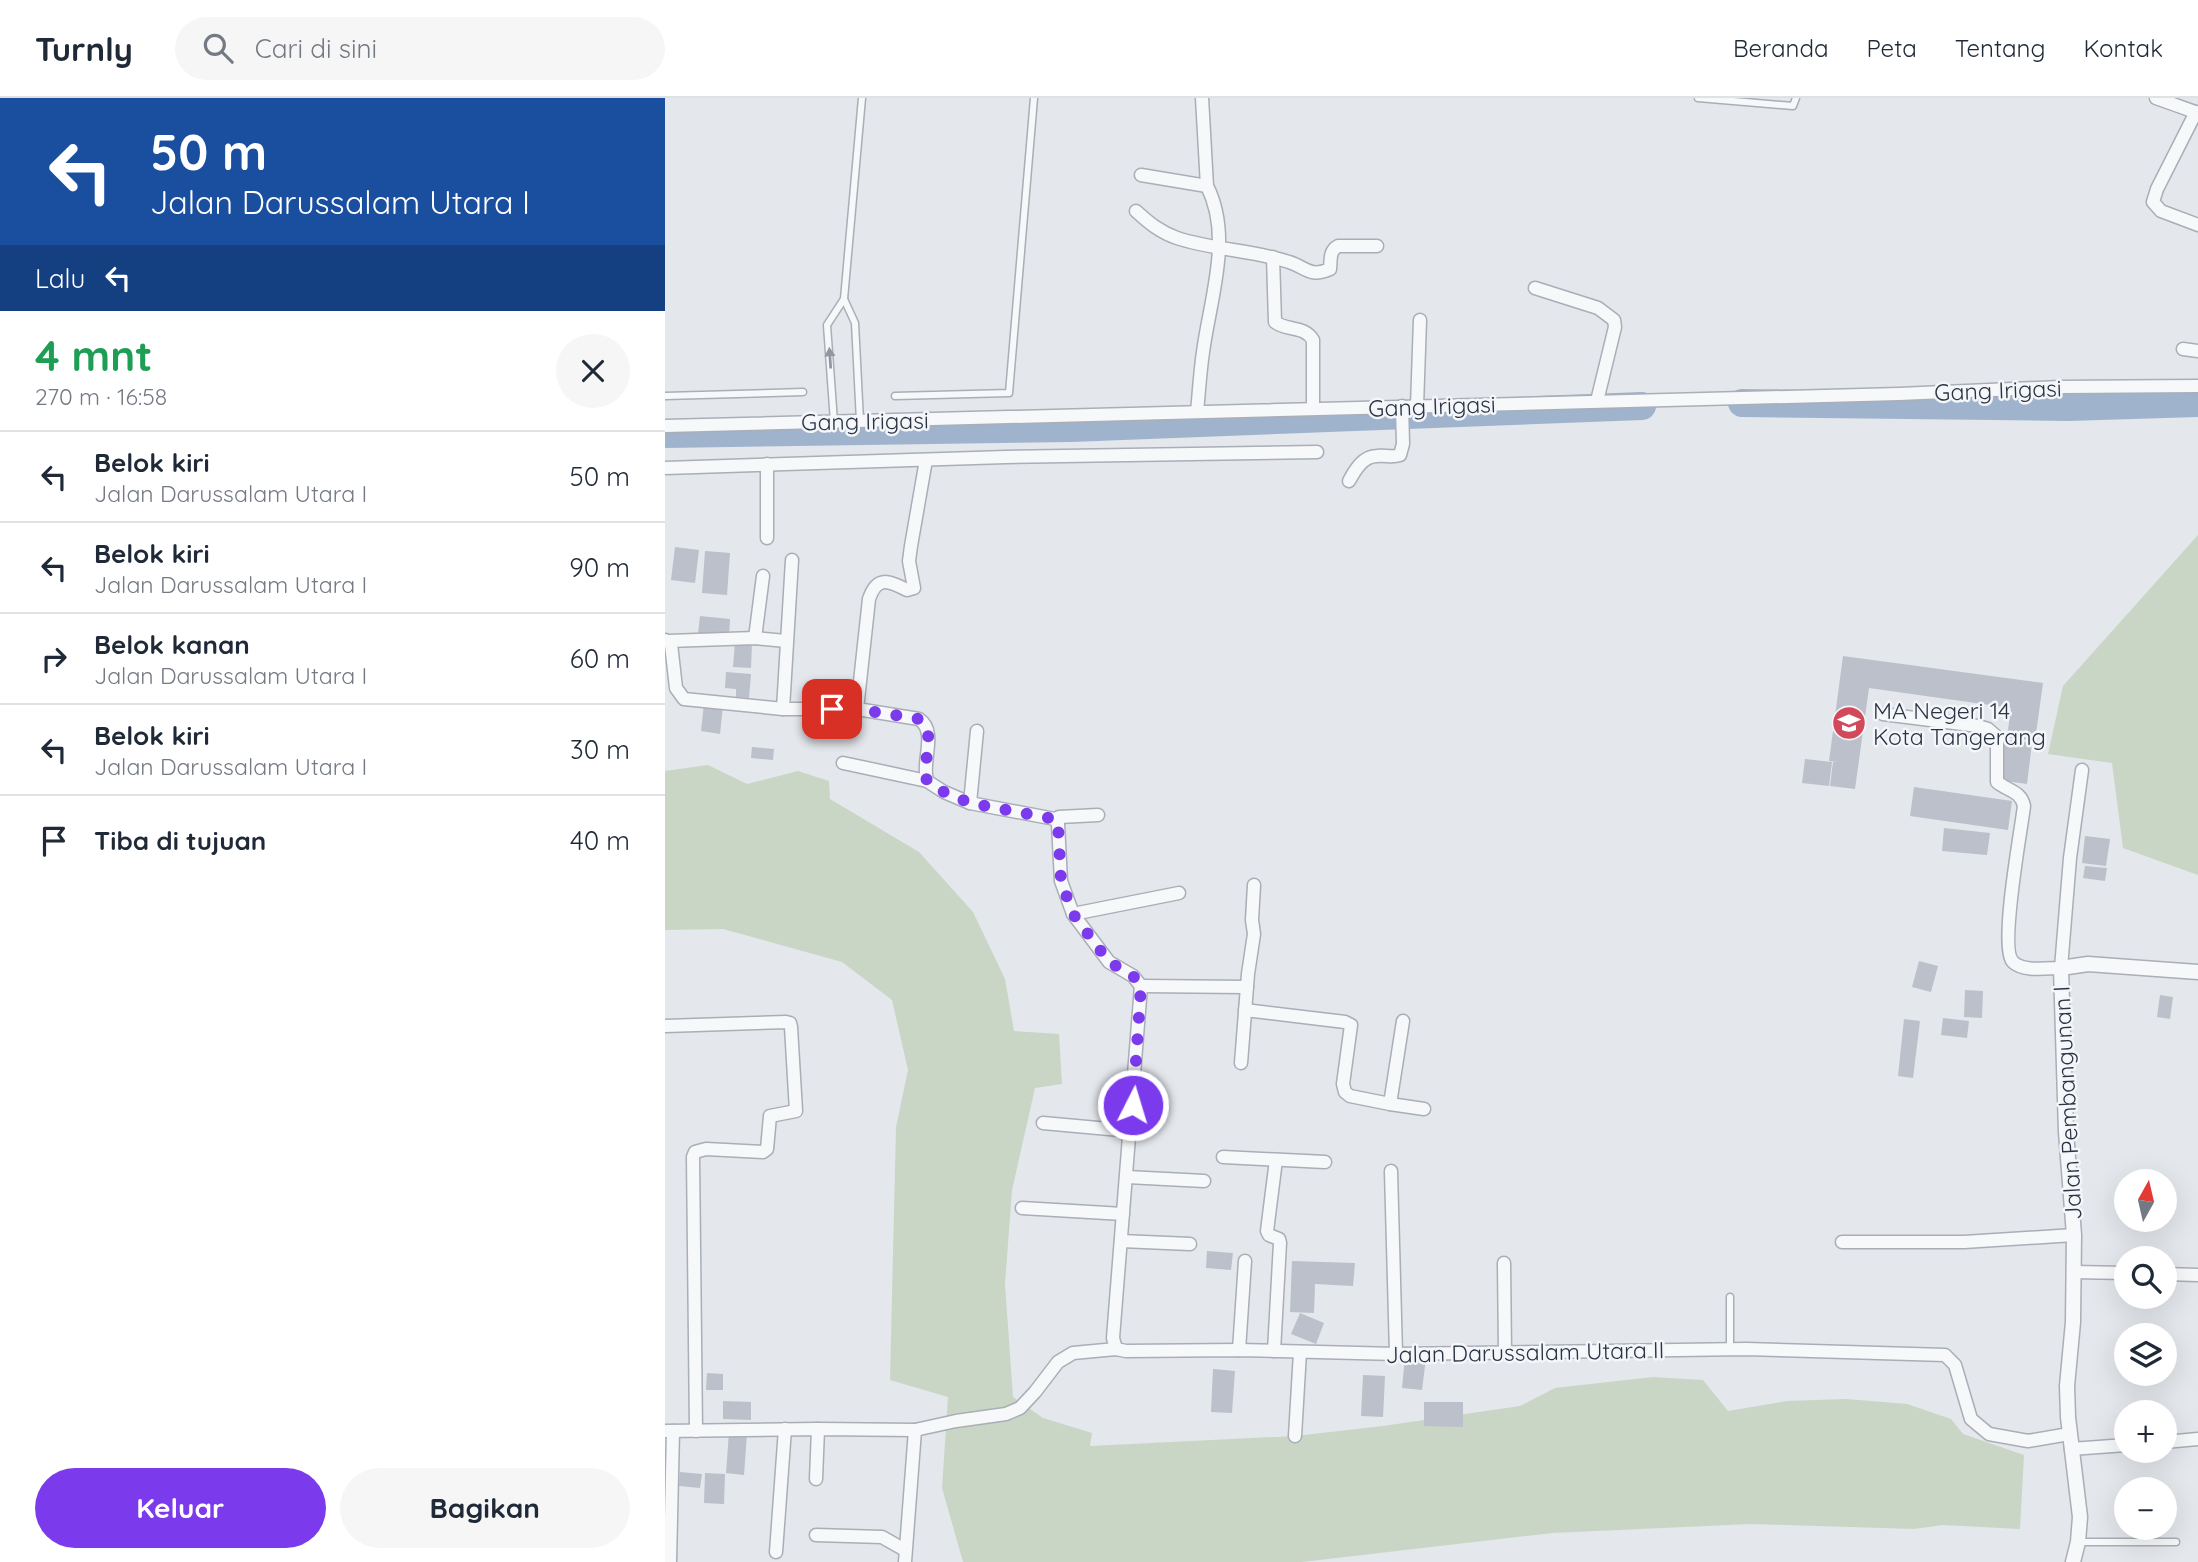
<!DOCTYPE html>
<html lang="id">
<meta charset="utf-8">
<style>
:root{--surface:#fff;--page:#f6f6f7;--text:#1f2937;--muted:#747a83;--line:#e0e1e3;--accent:#7c3aed}
body{margin:0;font-family:Quicksand,sans-serif;background:var(--page);color:var(--text);height:100vh;display:flex;flex-direction:column;font-size:26px;white-space:nowrap}
*{box-sizing:border-box;margin:0}
p{font-size:23px;color:var(--muted)}
.icon{flex:none;width:38px;height:38px;fill:none;stroke:currentColor;stroke-width:2;stroke-linecap:round;stroke-linejoin:round}
.map{position:relative;flex:1;overflow:hidden}
.drawer{display:flex;flex-direction:column;background:var(--surface);width:665px}
.drawer>*{flex:none}
.banner{background:#1a4fa0;color:#fff;overflow:hidden}
.needle{width:46px;rotate:8deg}
.tools{position:absolute;left:1449px;top:1071px;display:grid;gap:14px}
.tools a{display:grid;place-items:center;width:63px;height:63px;border-radius:50%;background:var(--surface);box-shadow:0 7px 28px #0002;font-size:35px}
.pin{position:absolute;display:grid;place-items:center;width:60px;height:60px;color:#fff;margin:-30px;border-radius:14px;box-shadow:0 4px 10px #0006}
.me{position:absolute;width:77px;margin:-38px;rotate:5deg;stroke-linejoin:round;filter:drop-shadow(0 0 5px #0008)}
.turn{display:flex;align-items:center;gap:24px;height:147px;padding:0 35px;font-size:32px}
.turn .icon{width:91px;height:91px;stroke-width:2.5}
.turn b{display:block;font-size:49px;line-height:60px}
.then{display:flex;align-items:center;height:66px;padding:0 35px;background:#0003;gap:14px;font-size:26px}
.round{display:grid;place-items:center;flex:none;width:74px;height:74px;border-radius:37px;background:var(--page)}
.head{display:flex;align-items:center;justify-content:space-between;height:119px;padding:0 35px}
h1{font-size:42px;font-weight:700;line-height:52px;color:#1e9e55}
.button{display:flex;gap:14px;margin-top:auto;padding:14px 35px}
.button a{flex:1;height:80px;border-radius:42px;background:var(--accent);color:#fff;font-size:28px;font-weight:700;line-height:80px;text-align:center}
.button a+a{background:var(--page);color:var(--text)}
ul{padding:0;list-style:none}
li{display:flex;align-items:center;gap:21px;height:91px;padding:0 35px;border-top:2px solid var(--line)}
li div{flex:1}
li b{display:block;font-size:26px}
li em{font-style:normal}
header{display:flex;align-items:center;gap:42px;box-sizing:border-box;height:98px;padding:0 35px;background:var(--surface);border-bottom:2px solid var(--line)}
header strong{font-size:33px}
nav{display:flex;gap:38px;margin-inline-start:auto;font-size:24px}
.search{width:490px;height:63px;background:var(--page);display:flex;align-items:center;gap:18px;box-sizing:border-box;padding:0 24px;border-radius:38px;color:var(--muted);font-size:26px}
main{display:flex;flex:1;min-height:0}
.map>svg:first-child{display:block}
.green{fill:#c9d6c5}
.lines{fill:none;stroke-linecap:round;stroke-linejoin:round}
.river{stroke:#9fb4cc;stroke-width:28}
.building{fill:#bbc0ca}
.service-casing{stroke:#a9aeb7;stroke-width:9}
.minor-casing{stroke:#a9aeb7;stroke-width:15}
.tertiary-casing{stroke:#a9aeb7;stroke-width:17}
.service{stroke:#f7f8fa;stroke-width:6}
.minor{stroke:#f7f8fa;stroke-width:12}
.tertiary{stroke:#f7f8fa;stroke-width:14}
.oneway{fill:#9196a0}
.route{stroke:#7c3aed;stroke-width:12;stroke-dasharray:0 21.6}
.labels{text-anchor:middle;dominant-baseline:central;stroke-width:5;stroke-linejoin:round;paint-order:stroke}
.street-label{font-size:23px;fill:#2b3445;stroke:#f4f6f9}
.poi-label{font-size:23px;fill:#2b3445;stroke:#f4f6f9;text-anchor:start}
</style>
<header>
<strong>Turnly</strong>
<div class="search"><svg class="icon" aria-label="search" viewBox="0 0 24 24"><circle cx="10" cy="10" r="6"/><path d="M15 15l6 6"/></svg>Cari di sini</div>
<nav><a>Beranda</a><a>Peta</a><a>Tentang</a><a>Kontak</a></nav>
</header>
<main>
<section class="drawer">
<div class="banner">
<div class="turn"><svg class="icon" aria-label="left" viewBox="0 0 24 24"><path d="M17 20v-9H6M10 6l-5 5 5 5"/></svg><div><b>50 m</b>Jalan Darussalam Utara I</div></div>
<div class="then">Lalu<svg class="icon" aria-label="left" viewBox="0 0 24 24"><path d="M17 20v-9H6M10 6l-5 5 5 5"/></svg></div>
</div>
<div class="head"><div><h1>4 mnt</h1><p>270 m · 16:58</p></div><a class="round"><svg class="icon" aria-label="close" viewBox="0 0 24 24"><path d="M6 6l12 12M18 6L6 18"/></svg></a></div>
<ul>
<li><svg class="icon" aria-label="left" viewBox="0 0 24 24"><path d="M17 20v-9H6M10 6l-5 5 5 5"/></svg><div><b>Belok kiri</b><p>Jalan Darussalam Utara I</p></div><em>50 m</em></li>
<li><svg class="icon" aria-label="left" viewBox="0 0 24 24"><path d="M17 20v-9H6M10 6l-5 5 5 5"/></svg><div><b>Belok kiri</b><p>Jalan Darussalam Utara I</p></div><em>90 m</em></li>
<li><svg class="icon" aria-label="right" viewBox="0 0 24 24"><path d="M7 20v-9h11M14 6l5 5-5 5"/></svg><div><b>Belok kanan</b><p>Jalan Darussalam Utara I</p></div><em>60 m</em></li>
<li><svg class="icon" aria-label="left" viewBox="0 0 24 24"><path d="M17 20v-9H6M10 6l-5 5 5 5"/></svg><div><b>Belok kiri</b><p>Jalan Darussalam Utara I</p></div><em>30 m</em></li>
<li><svg class="icon" aria-label="arrive" viewBox="0 0 24 24"><path d="M6 21V4h12l-3 4 3 4H6"/></svg><div><b>Tiba di tujuan</b></div><em>40 m</em></li>
</ul>
<div class="button"><a>Keluar</a><a>Bagikan</a></div>
</section>
<div class="map">
<svg width="1533" height="1464" viewBox="0 0 1533 1464">
<rect width="100%" height="100%" fill="#e4e7ec"/>
<g class="green">
<path d="M1533,437V777L1458,750L1447,665L1383,656L1398,588Z"/>
<path d="M43,667L82,686L133,673L164,683L165,701L254,754L308,814L340,881L349,933L394,936L397,986L370,990L347,1092L340,1186L348,1299L378,1320L427,1335L425,1348L630,1338L718,1328L855,1308L890,1290L988,1279L1038,1282L1063,1313L1122,1303L1181,1301L1242,1306L1286,1321L1298,1336L1359,1357L1355,1431L1278,1427L1249,1431L1086,1426L888,1435L637,1464H298L277,1390L283,1299L225,1282L231,1029L243,972L227,902L177,864L58,831L0,832V673Z"/>
</g>
<g class="lines">
<g class="river">
<path d="M1077,305L1403,309L1533,305"/>
<path d="M0,336L406,330L977,308"/>
</g>
</g>
<g class="building">
<path d="M10,449L34,452L30,485L6,482Z"/>
<path d="M40,453L65,455L62,497L37,495Z"/>
<path d="M35,518L65,521L64,539L33,536Z"/>
<path d="M70,544L87,545L86,570L68,569Z"/>
<path d="M1178,558L1378,585L1370,643L1342,639L1346,610L1204,590L1190,691L1165,688L1168,664H1173L1164,663Z"/>
<path d="M61,574L86,576L84,600L71,599V591L60,590Z"/>
<path d="M39,606L58,608L55,636L36,633Z"/>
<path d="M1339,642L1367,645L1362,686L1334,682Z"/>
<path d="M87,649L109,651L108,662L86,660Z"/>
<path d="M1140,661L1167,664L1164,688L1137,685Z"/>
<path d="M1249,689L1347,703L1343,732L1245,718Z"/>
<path d="M1279,730L1325,735L1322,757L1277,753Z"/>
<path d="M1420,738L1445,741L1441,768L1417,765Z"/>
<path d="M1420,768L1442,770L1440,783L1418,780Z"/>
<path d="M1254,863L1273,868L1266,894L1247,889Z"/>
<path d="M1300,892L1318,893L1317,920L1299,919Z"/>
<path d="M1495,897L1508,899L1505,921L1492,919Z"/>
<path d="M1278,920L1304,923L1302,940L1276,937Z"/>
<path d="M1239,921L1255,923L1248,980L1233,978Z"/>
<path d="M542,1153L568,1155L566,1172L541,1170Z"/>
<path d="M627,1163L690,1165L688,1188L650,1186L649,1215L625,1214Z"/>
<path d="M635,1215L659,1225L651,1246L626,1236Z"/>
<path d="M740,1258L761,1260L757,1292L737,1290Z"/>
<path d="M548,1271L570,1273L567,1315L546,1314Z"/>
<path d="M42,1275L58,1276V1292H41Z"/>
<path d="M698,1277L720,1278L718,1319L696,1318Z"/>
<path d="M58,1303L86,1304V1322L58,1321Z"/>
<path d="M759,1304H798V1329L759,1328Z"/>
<path d="M64,1334L82,1335L79,1377L61,1375Z"/>
<path d="M15,1374L37,1376L35,1390L14,1388Z"/>
<path d="M40,1375L60,1376L59,1406L39,1405Z"/>
</g>
<g class="lines">
<g class="service-casing">
<g id="service">
<path d="M1033,0L1128,8L1131,0"/>
<path d="M179,201L190,225L195,323"/>
<path d="M0,298L138,294"/>
<path d="M230,298L344,295L369,0"/>
<path d="M169,324L162,227L179,201L197,0"/>
<path d="M1065,1251V1199"/>
<path d="M1415,1444H1511"/>
</g>
</g>
<g class="minor-casing">
<g id="minor">
<path d="M1491,0L1533,15"/>
<path d="M1531,14L1492,91L1488,104L1496,113L1533,127"/>
<path d="M476,77L542,88"/>
<path d="M471,113C484,125 495,134 512,140C548,152 588,152 624,164C641,169 644,180 665,171C666,162 664,153 673,148H712"/>
<path d="M608,159L610,224C621,233 639,227 648,242V311"/>
<path d="M870,190L933,210L949,222L950,229L932,303"/>
<path d="M1518,251L1533,253"/>
<path d="M752,308L755,222"/>
<path d="M532,314C534,294 535,274 538,254C545,201 568,139 542,88L537,0"/>
<path d="M0,328L1234,296L1395,289L1533,288"/>
<path d="M0,370L341,359L652,354"/>
<path d="M684,383C690,372 698,358 712,358C721,357 727,360 735,357L738,346L737,308"/>
<path d="M102,440V366"/>
<path d="M90,540L98,478"/>
<path d="M0,542L6,546L11,590L19,601L118,611H192L254,621C273,634 256,663 262,683L279,694L305,705L390,721L393,726L396,783L408,816L444,864L468,878L476,888"/>
<path d="M3,543L90,540L121,543"/>
<path d="M118,611L127,462"/>
<path d="M192,611L204,501C212,477 224,483 242,492L249,490L244,463L246,448L261,362"/>
<path d="M1218,616L1313,628L1323,631L1332,639V684C1343,693 1356,693 1359,708C1356,733 1334,850 1348,864C1358,874 1383,870 1396,870L1405,760L1417,672"/>
<path d="M178,665L262,683"/>
<path d="M305,705L312,633"/>
<path d="M390,721L394,719L433,717"/>
<path d="M408,816L514,795"/>
<path d="M476,888L582,889"/>
<path d="M580,912L680,924L686,927L678,986L680,994L685,998L725,1006L738,923"/>
<path d="M0,928L121,924L125,925L126,929L131,1013L105,1018L102,1051L98,1054L41,1051L30,1054L28,1059L31,1333"/>
<path d="M576,965L583,876L589,836L587,822L589,787"/>
<path d="M725,1006L759,1011"/>
<path d="M378,1025L466,1033"/>
<path d="M558,1059L660,1064"/>
<path d="M726,1073L731,1256"/>
<path d="M462,1079L539,1083"/>
<path d="M357,1110L458,1116"/>
<path d="M456,1143L525,1146"/>
<path d="M1177,1144H1299L1409,1137"/>
<path d="M839,1165L840,1254"/>
<path d="M1409,1174L1461,1175"/>
<path d="M1500,1176L1533,1177"/>
<path d="M451,1251L448,1240L476,888"/>
<path d="M574,1252L580,1163"/>
<path d="M609,1253L615,1145L614,1141L604,1137L602,1133L611,1062"/>
<path d="M0,1333L153,1331L250,1332L291,1323L341,1316L355,1310L370,1294L393,1264L408,1255L451,1251L461,1253L574,1252L731,1256L1081,1251L1280,1257L1290,1267L1306,1321L1324,1336L1363,1343L1404,1336"/>
<path d="M630,1338L635,1254"/>
<path d="M1500,1344L1533,1341"/>
<path d="M1406,1351L1461,1347"/>
<path d="M151,1381L153,1331"/>
<path d="M151,1437L217,1439L240,1452"/>
<path d="M111,1454L120,1331"/>
<path d="M5,1464L8,1333"/>
<path d="M240,1464L250,1332"/>
</g>
</g>
<g class="tertiary-casing">
<path id="tertiary" d="M1408,1464L1413,1444L1415,1419L1403,1319L1402,1288L1408,1224L1409,1137L1401,1034L1396,870L1423,866L1533,874"/>
</g>
<use href="#service" class="service"/>
<use href="#minor" class="minor"/>
<use href="#tertiary" class="tertiary"/>
</g>
<defs><path id="oneway-solid" d="M-6-.8H1V-3.2L6.5 0L1 3.2V.8H-6Z" transform="scale(1.75)"/></defs>
<use class="oneway" href="#oneway-solid" transform="translate(165 260) rotate(-94)"/>
<g class="lines">
<path class="route" d="M167,611H192L254,621C273,634 256,663 262,683L279,694L305,705L390,721L393,726L396,783L408,816L444,864L468,878L476,888L468,1007"/>
</g>
<defs>
<g id="school-disc" transform="scale(1.75)"><circle r="9.5" fill="#d1495b" stroke="#f4f6f9"/><path d="M0-5L7-2L0 1L-7-2ZM-4 1L0 2.5L4 1V4Q0 6-4 4Z" fill="#fff"/></g>
</defs>
<g fill-rule="evenodd">
<use href="#school-disc" x="1184" y="625"/>
</g>
<g class="labels">
<g class="street-label">
<text transform="translate(1333 292) rotate(-2)">Gang Irigasi</text>
<text transform="translate(767 308) rotate(-2)">Gang Irigasi</text>
<text transform="translate(200 323) rotate(-1)">Gang Irigasi</text>
<text transform="translate(1402 1005) rotate(-93)">Jalan Pembangunan I</text>
<text transform="translate(860 1254) rotate(-1)">Jalan Darussalam Utara II</text>
</g>
<g class="poi-label">
<text x="1208" y="612">MA Negeri 14<tspan x="1208" dy="26">Kota Tangerang</tspan></text>
</g>
</g>
</svg>
<div class="tools">
<a><svg class="needle" viewBox="-14 -14 28 28"><path d="M0-13l5 13h-10z" fill="#e53935"/><path d="M0 13l5-13h-10z" fill="#747a83"/></svg></a>
<a><svg class="icon" aria-label="search" viewBox="0 0 24 24"><circle cx="10" cy="10" r="6"/><path d="M15 15l6 6"/></svg></a>
<a><svg class="icon" aria-label="layers" viewBox="0 0 24 24"><path d="M12 4l9 5-9 5-9-5zM3 14l9 5 9-5"/></svg></a>
<a>+</a>
<a>−</a>
</div>
<div class="pin" style="left:167px;top:611px;background:#d93025"><svg class="icon" aria-label="arrive" viewBox="0 0 24 24"><path d="M6 21V4h12l-3 4 3 4H6"/></svg></div>
<svg class="me" style="left:468px;top:1007px" viewBox="-20 -20 40 40"><circle r="17" fill="#7c3aed" stroke="#fff" stroke-width="3"/><path d="M0-11L8 9 0 5-8 9z" fill="#fff"/></svg>
</div>
</main>
